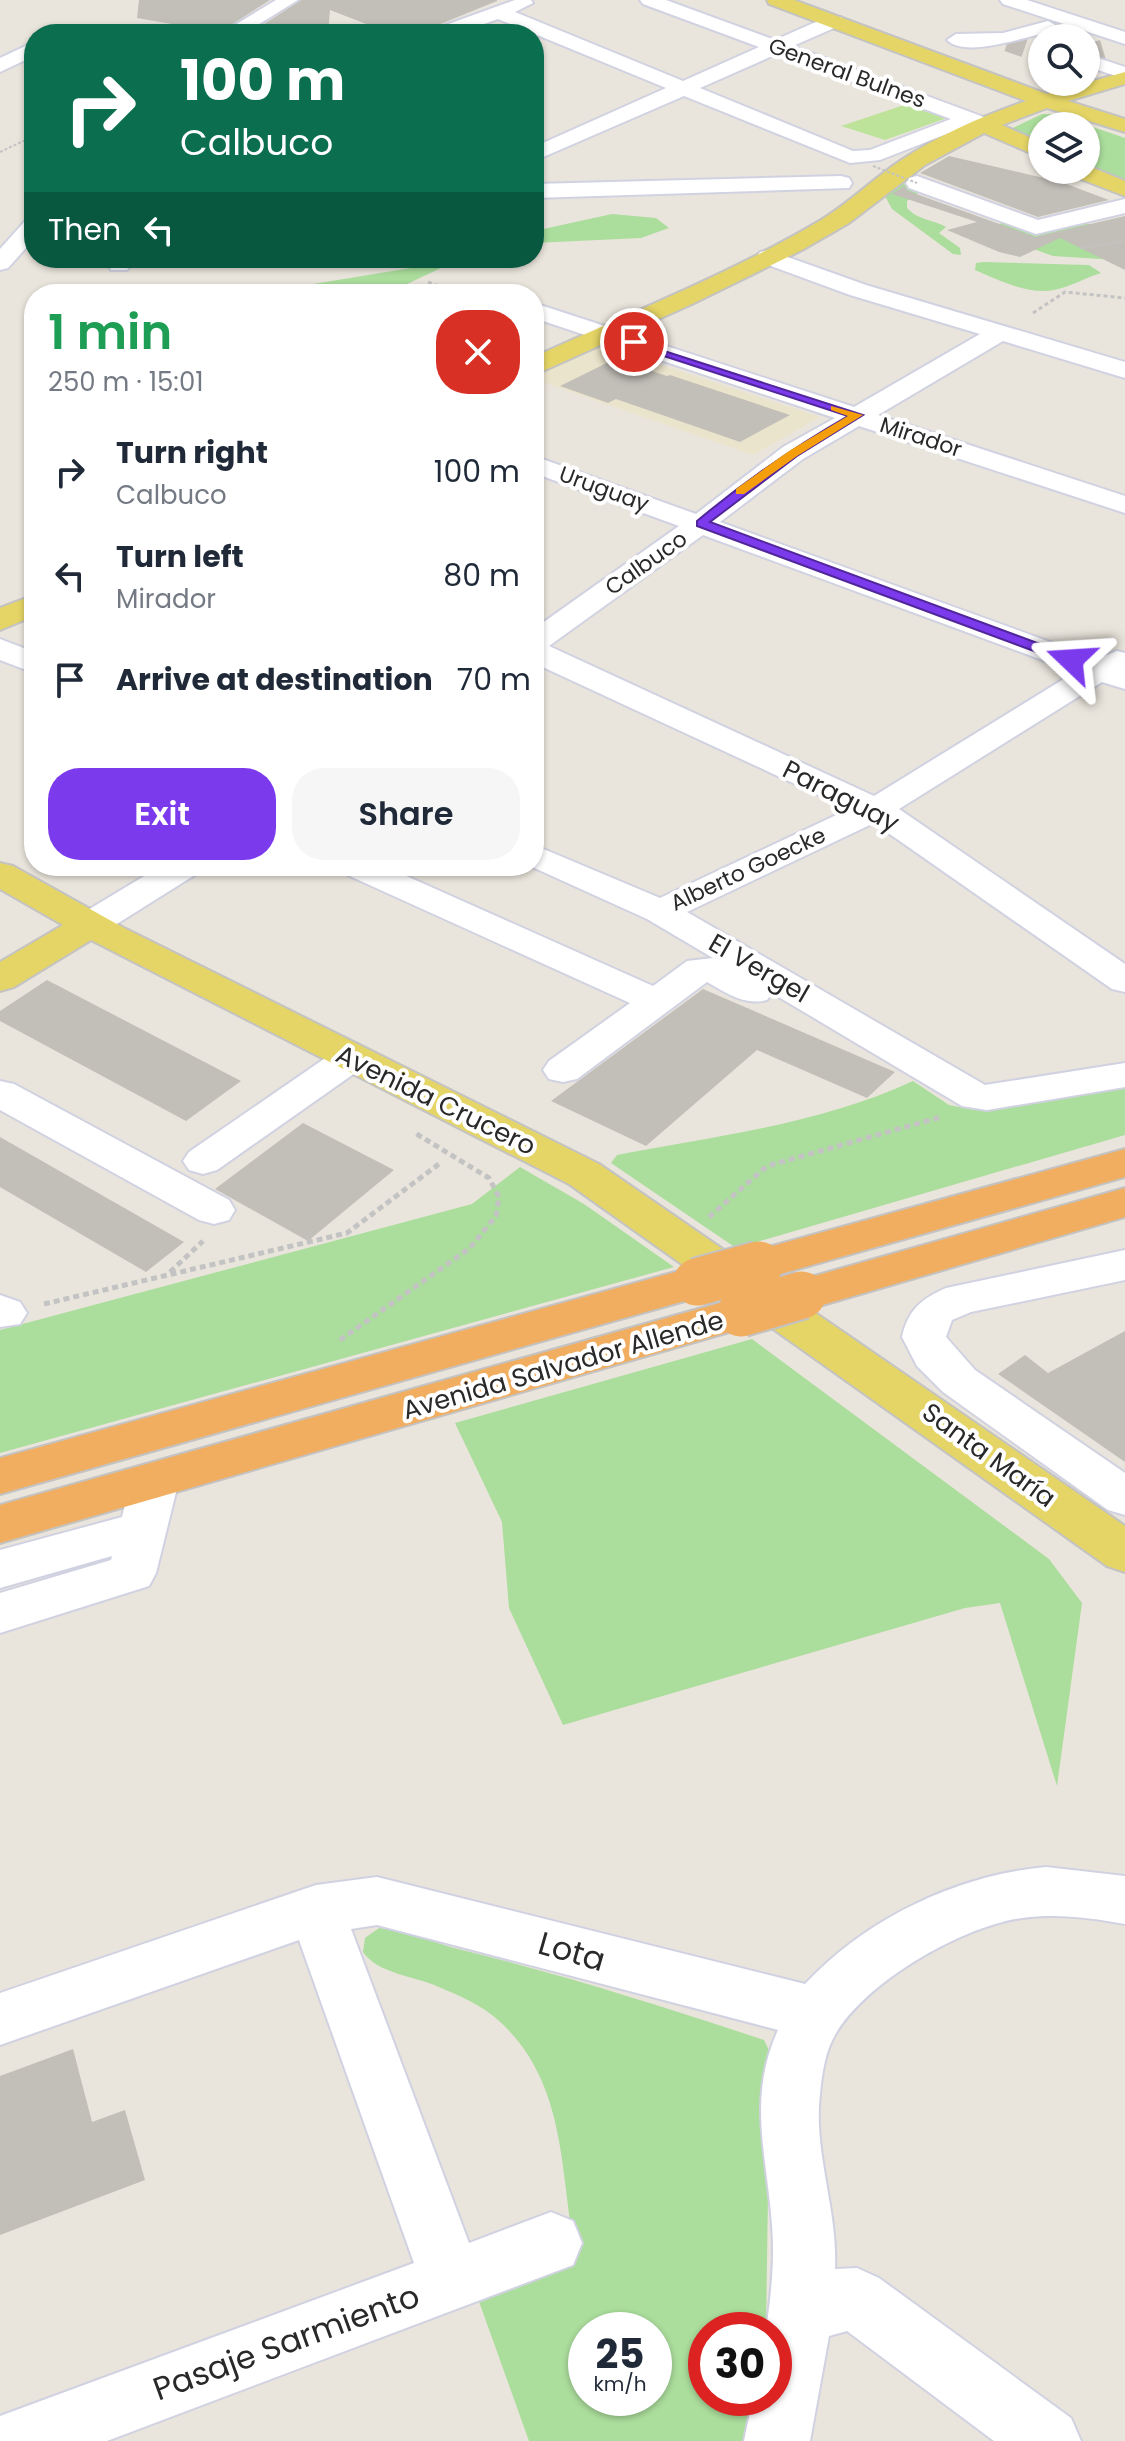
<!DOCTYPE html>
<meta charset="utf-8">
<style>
:root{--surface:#fff;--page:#f6f6f7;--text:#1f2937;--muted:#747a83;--accent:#7c3aed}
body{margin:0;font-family:Poppins,sans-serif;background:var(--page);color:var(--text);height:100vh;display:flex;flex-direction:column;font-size:30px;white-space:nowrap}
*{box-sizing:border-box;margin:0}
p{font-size:26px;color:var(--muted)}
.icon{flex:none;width:44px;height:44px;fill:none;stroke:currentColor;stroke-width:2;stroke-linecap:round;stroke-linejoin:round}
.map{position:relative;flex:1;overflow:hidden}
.sheet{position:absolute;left:24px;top:284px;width:520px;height:592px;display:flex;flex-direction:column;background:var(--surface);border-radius:32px;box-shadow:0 2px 6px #0004}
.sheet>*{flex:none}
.hud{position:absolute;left:24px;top:24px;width:520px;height:244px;border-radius:32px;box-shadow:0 2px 6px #0004;background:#0b6e4f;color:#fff;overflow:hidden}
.buttons{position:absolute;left:1028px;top:24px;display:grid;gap:16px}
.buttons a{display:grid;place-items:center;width:72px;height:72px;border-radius:50%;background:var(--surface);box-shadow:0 2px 6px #0004;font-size:40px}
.speed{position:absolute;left:568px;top:2312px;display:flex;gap:16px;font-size:40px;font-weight:700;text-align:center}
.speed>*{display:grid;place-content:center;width:104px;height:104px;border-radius:50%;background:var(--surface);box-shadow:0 2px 6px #0004;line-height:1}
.speed small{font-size:20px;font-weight:400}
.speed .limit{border:12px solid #d22;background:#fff;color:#111}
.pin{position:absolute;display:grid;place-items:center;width:68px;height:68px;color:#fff;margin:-34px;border:4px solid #fff;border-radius:50%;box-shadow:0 2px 8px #0007}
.me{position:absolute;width:88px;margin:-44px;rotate:290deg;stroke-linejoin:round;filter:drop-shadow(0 0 6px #0008)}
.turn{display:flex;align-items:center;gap:28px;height:168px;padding:0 24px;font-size:36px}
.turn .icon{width:104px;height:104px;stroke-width:2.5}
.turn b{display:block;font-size:56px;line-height:68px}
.then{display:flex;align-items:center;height:76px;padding:0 24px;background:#0003;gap:16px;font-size:30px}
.round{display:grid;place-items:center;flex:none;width:84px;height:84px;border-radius:32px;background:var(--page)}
.head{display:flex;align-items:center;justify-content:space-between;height:136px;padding:0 24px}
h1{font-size:48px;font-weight:600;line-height:60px;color:#1e9e55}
.cta{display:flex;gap:16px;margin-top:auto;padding:16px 24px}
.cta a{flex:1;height:92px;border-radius:32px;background:var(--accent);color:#fff;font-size:32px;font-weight:600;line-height:92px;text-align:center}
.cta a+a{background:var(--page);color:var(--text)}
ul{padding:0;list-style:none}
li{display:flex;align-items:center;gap:24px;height:104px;padding:0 24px}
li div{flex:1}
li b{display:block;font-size:30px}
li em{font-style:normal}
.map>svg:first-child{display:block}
.education{fill:#ebe4cc}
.green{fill:#abdd9c;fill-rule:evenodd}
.pitch{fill:#bce399}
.building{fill:#c2bfb8}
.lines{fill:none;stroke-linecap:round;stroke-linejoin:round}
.minor-tunnel{stroke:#c3bfb8;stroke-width:21;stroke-dasharray:21 10;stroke-linecap:butt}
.minor-casing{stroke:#d1d2e1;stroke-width:4}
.major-casing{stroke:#c3c3c3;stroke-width:4}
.highway-casing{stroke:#c3c3c3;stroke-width:4}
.path-far2{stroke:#c3c3c3;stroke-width:2;stroke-dasharray:3 2;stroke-linecap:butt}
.path-far1{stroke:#c3c3c3;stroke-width:3;stroke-dasharray:4 3;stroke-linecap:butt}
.path{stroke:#c3c3c3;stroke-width:5;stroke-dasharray:6 4;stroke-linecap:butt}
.minor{fill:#fff;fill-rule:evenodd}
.major{fill:#e5d566;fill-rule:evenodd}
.highway{fill:#f1ae60;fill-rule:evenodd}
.highway-bridge-casing{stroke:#c3c3c3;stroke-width:51;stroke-linecap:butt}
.path-bridge{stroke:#c3c3c3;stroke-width:2;stroke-dasharray:3 2;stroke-linecap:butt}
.highway-bridge{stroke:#f1ae60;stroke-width:47}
.route{fill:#7c3aed;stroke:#51269a;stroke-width:2}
.slow{fill:#f59e0b}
.labels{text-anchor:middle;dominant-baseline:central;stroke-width:8;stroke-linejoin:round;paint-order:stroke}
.far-street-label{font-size:22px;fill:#292929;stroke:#fff}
.street-label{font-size:26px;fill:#292929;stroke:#fff}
.near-street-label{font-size:32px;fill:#292929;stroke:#fff}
</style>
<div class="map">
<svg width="1125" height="2441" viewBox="0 0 1125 2441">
<rect width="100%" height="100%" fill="#eae5dc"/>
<path class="education" d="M600,345L820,417L753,455L534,379V376Z"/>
<g class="green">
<path d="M1042,114H1055L1125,138V184L1086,168V126H1042V145L1011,129Z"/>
<path d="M908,183L921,191L907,201V208C919,221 933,219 946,227L939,233L960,248L961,255L953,254L892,209L886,198C891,188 897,185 908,183Z"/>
<path d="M612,214L656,218L669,228L641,238L534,243V231Z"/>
<path d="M1005,222L1087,223L1092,225L1117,260L1053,256L981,230Z"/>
<path d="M447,258H462L386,294L139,292L143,286L165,290L264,292L411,268Z"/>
<path d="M984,262L1089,265L1101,273C1085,278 1070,287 1054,290C1027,295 999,280 975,270L976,263Z"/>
<path d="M913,1081L949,1105L975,1110L1125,1083V1135L736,1248L611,1163L617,1155C716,1136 821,1124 913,1081Z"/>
<path d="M520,1167L584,1204L674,1267L0,1453V1330L472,1204Z"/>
<path d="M752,1339L1049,1559L1082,1603L1057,1786L1000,1603L965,1608L563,1725L509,1608L502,1522L455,1423Z"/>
<path d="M379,1928C409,1930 433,1943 462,1950C564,1975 664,2007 764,2040L781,2075L768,2194L766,2330H706V2398H759L751,2441H529L472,2282L574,2247C560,2165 565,2080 498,2020C483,2006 458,1995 439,1987C415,1976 378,1974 363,1952L365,1938ZM586,2330H654V2398H586Z"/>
</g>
<path class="pitch" d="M904,105L947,118L885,140L841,126Z"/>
<g class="building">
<path d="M139,0H270L217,34H150L172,24L137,18Z"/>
<path d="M301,0H497V1L416,34H392L330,10L328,34H249Z"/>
<path d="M949,156L1061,182L1109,200L1038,217L920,173Z"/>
<path d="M904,186L908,191L1035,237L1125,216V270L1060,238L1020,257L999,252L947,230L977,222L892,194Z"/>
<path d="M615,359L667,376L670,375L790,415L740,442L616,399L608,403L560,386Z"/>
<path d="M47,980L241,1081L186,1121L0,1021V1011Z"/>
<path d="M703,989L895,1072L867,1098L757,1050L646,1146L551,1101Z"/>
<path d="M303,1123L394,1170L308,1241L215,1189Z"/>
<path d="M0,1137L184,1242L146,1272L0,1187Z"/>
<path d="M1125,1331V1462L998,1374L1025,1355L1048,1373Z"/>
<path d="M73,2049L92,2122L125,2110L145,2180L0,2235V2076Z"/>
</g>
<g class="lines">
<g class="minor-tunnel">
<path d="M1055,30L1072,35"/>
<path d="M1008,41L1025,47"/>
<path d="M1086,55L1103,50"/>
</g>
<g class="minor-casing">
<g id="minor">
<path d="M276,0H298L243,34H220Z"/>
<path d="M515,0H531L533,3L515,12L683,81L759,47L643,4L640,0H666L775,40L827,17H841L843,21L841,25L793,46L989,119L993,124L983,130H957L880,160L850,163L684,96L534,161V147L666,88L498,19L456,34H430L432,30ZM777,54L951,119L870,150L853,151L700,88Z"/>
<path d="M1000,0H1027L1125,32V44L1003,4Z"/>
<path d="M1048,21L1064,30L1062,34C1054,36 1049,33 1042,34C1020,38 965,58 947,40L956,34L1003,33Z"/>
<path d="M64,27L73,33L52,34L54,30Z"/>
<path d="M34,42V56L0,72V58Z"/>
<path d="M1086,54L1125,67V79L1086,66Z"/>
<path d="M841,176L849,178L852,183L849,188L534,198V184Z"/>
<path d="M917,176L1038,220L1125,199V213L1036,234L909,188L906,183L909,178Z"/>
<path d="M34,218V239L8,268L0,270V249L26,220Z"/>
<path d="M768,250L866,285L1125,362V378L1003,341L878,415L1125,496V513L859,426L803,459L720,522L1097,659L1117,651L1125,653V689L1102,682L899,809L1125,964V992L1112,989L874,823L687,912L985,1085L1125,1063V1087L987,1110L962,1106L772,993L767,1000C744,1006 727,993 707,982L577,1079L563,1082L549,1079L543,1070L549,1061L630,1003L343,873L337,866H384L653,986L687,961L713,958L647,919L530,866H534V845L660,898L849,809L534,663V629L679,526L534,473V456L696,514L783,447L835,418L534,318V303L854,407L980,334L850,295L760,262L756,257L760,252ZM703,535L1075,672L874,796L549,646Z"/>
<path d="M106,258H130L131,265L127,270H111Z"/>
<path d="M484,286L495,289L499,294L472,293L476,288Z"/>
<path d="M0,639L34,652V673L0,660Z"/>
<path d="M161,866H204L198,873L104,932L91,935L78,932L73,924L78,916Z"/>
<path d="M351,1046L365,1050L370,1058L365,1066L217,1170L203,1174L189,1170L183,1161L189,1152L337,1050Z"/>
<path d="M0,1081L14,1084L229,1200L235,1210L229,1220L214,1224L199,1220L0,1110Z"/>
<path d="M1125,1250V1280L971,1312L952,1320L946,1337L975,1370L1125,1473V1515L1108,1510L943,1392L917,1366L902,1337C908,1310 921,1299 946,1288Z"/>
<path d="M0,1295L20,1302L27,1313L20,1324L0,1327Z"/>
<path d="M155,1462L172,1468L179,1480L156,1573L149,1586L0,1633V1593L111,1560L112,1556L0,1588V1550L122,1517L131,1480L138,1468Z"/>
<path d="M1046,1867L1125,1876V1924C1091,1918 1057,1913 1022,1918C963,1926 865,1982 835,2035C825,2052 822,2074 820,2094C813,2152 838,2210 835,2269L857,2268L879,2278L1071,2418L1081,2441H994L847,2331L829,2336L810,2441H744L753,2398H774V2330H766C771,2296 775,2260 772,2225C767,2154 747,2099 778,2030L377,1925L351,1929L469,2243L551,2212L573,2221L582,2243L573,2265L107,2441H0V2416L414,2263L299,1940L0,2045V1993L316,1885L377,1877L805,1984C867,1918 957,1875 1046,1867Z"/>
</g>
</g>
<g class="major-casing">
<g id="major">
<path d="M767,0H794L1047,94L1125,72V84L1068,101L1125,119V132L1047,108L1002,125L1042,143V158L984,133L925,165L849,223L802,250L692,304L534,375V357C630,313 730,274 821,220C849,203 873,179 900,161C939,135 982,116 1026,101L769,4Z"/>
<path d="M1086,165L1125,181V196L1070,175L1067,170H1086Z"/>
<path d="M34,595V616L0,630V608Z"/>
<path d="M0,863L13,866L124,928L599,1164L1125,1526V1572L1107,1566L569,1184L91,940L14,987L0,991V962L63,925L0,889Z"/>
</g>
</g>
<g class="highway-casing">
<g id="highway">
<path d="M1125,1149V1177L759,1280L743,1276L737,1265L743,1254Z"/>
<path d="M1125,1188V1217L802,1311L786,1306L779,1295L786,1284Z"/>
<path d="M697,1266L713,1271L720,1282L713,1293L0,1494V1458Z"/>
<path d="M741,1297L757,1302L764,1313L757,1324L0,1543V1505Z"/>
</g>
</g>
<g class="path-far2">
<path d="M0,152L34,136"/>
<path d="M1080,248L1125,241"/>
</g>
<g class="path-far1">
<path d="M428,282L453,291"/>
<path d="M1033,313L1065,292L1125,298"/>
</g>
<g class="path">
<path d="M709,1217L767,1166L941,1117"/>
<path d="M170,1272L203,1241"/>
<path d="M44,1304L347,1233L439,1164"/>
<path d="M340,1340L470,1248L496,1216L499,1197L489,1178L415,1133"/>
</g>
<use href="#minor" class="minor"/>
<use href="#major" class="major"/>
<use href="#highway" class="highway"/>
<g class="highway-bridge-casing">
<g id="highway-bridge">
<path d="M697,1282L759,1265"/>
<path d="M741,1313L802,1295"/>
</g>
</g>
<path class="path-bridge" d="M873,166L917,183"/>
<use href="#highway-bridge" class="highway-bridge"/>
</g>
<path class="route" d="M630,340L863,415L797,456L710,522L1075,657V663H1066L697,526V521C745,481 794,447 848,416L630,345Z"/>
<path class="slow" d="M831,406L863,415L797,456L744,494H736V489L789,451L848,416L831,410Z"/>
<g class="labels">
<g class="far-street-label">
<text transform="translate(847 73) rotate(20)">General Bulnes</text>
<text transform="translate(921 437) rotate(18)">Mirador</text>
<text transform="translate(604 489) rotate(20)">Uruguay</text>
<text transform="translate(646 563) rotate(-35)">Calbuco</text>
<text transform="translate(748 869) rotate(-25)">Alberto Goecke</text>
</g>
<g class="street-label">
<text transform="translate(841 796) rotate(27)">Paraguay</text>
<text transform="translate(759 968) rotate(30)">El Vergel</text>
<text transform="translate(436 1100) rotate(26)">Avenida Crucero</text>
<text transform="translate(563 1365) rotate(-16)">Avenida Salvador Allende</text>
<text transform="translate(989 1455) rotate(36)">Santa María</text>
</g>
<g class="near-street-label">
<text transform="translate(572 1951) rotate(16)">Lota</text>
<text transform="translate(286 2342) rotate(-20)">Pasaje Sarmiento</text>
</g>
</g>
</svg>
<div class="buttons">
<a><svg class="icon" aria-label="search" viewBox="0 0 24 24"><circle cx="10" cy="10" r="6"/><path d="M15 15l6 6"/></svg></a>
<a><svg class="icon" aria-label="layers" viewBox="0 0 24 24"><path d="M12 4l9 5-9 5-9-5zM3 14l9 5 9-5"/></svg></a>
</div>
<div class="speed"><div>25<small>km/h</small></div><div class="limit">30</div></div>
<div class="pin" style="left:634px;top:342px;background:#d93025"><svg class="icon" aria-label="arrive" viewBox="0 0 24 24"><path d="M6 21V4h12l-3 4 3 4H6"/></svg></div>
<svg class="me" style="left:1071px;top:660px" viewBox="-20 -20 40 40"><path d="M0-17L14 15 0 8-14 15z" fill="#7c3aed" stroke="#fff" stroke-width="4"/></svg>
<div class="hud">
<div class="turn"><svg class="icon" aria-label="right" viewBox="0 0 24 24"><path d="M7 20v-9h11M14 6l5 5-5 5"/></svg><div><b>100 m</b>Calbuco</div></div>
<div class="then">Then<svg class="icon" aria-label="left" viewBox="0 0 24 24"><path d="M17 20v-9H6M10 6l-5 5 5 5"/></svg></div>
</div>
<section class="sheet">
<div class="head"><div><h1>1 min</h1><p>250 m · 15:01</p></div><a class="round" style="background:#d93025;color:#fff"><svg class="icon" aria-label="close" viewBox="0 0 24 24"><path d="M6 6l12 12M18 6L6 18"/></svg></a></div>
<ul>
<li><svg class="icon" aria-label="right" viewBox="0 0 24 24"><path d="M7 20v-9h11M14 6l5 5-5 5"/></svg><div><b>Turn right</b><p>Calbuco</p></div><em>100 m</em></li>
<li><svg class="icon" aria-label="left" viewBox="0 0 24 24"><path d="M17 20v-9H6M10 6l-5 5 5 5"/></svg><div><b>Turn left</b><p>Mirador</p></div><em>80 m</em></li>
<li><svg class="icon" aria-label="arrive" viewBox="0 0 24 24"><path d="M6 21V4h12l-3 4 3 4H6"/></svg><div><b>Arrive at destination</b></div><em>70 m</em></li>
</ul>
<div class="cta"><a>Exit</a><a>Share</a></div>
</section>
</div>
